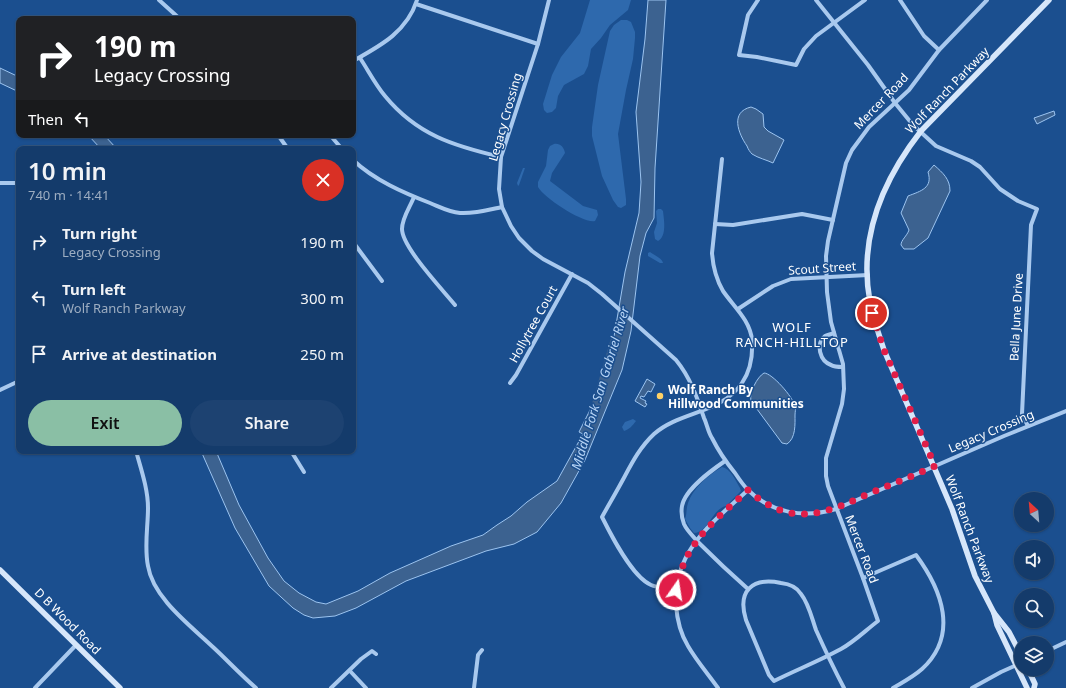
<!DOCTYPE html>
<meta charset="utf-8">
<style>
:root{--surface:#143b6b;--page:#1d4271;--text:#f1f3f6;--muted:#9dadc1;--line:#33557e;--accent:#8abfa5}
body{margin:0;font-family:"Noto Sans",sans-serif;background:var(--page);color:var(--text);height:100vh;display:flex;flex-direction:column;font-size:15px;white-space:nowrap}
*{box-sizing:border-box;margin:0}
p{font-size:13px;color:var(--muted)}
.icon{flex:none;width:22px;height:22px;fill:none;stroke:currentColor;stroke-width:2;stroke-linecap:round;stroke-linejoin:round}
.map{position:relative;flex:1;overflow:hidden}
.drawer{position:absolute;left:16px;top:146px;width:340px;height:308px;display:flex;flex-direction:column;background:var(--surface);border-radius:8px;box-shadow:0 1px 3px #0004,0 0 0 1px var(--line)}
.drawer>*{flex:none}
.top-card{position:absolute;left:16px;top:16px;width:340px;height:122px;border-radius:8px;box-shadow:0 1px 3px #0004,0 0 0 1px var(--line);background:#202124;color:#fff;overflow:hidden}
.needle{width:26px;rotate:334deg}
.controls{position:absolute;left:1014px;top:492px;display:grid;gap:8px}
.controls a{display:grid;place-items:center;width:40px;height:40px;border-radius:50%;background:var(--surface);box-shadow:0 1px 3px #0004,0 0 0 1px var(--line);font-size:20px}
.pin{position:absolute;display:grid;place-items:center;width:34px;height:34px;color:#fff;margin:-17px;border:2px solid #fff;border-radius:50%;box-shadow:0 1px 4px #0007}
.me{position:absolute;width:44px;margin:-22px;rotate:13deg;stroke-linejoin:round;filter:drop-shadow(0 0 3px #0008)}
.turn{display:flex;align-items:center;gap:14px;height:84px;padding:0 12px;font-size:18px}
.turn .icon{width:52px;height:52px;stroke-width:2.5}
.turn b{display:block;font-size:28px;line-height:34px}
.then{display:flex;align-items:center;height:38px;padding:0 12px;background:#0003;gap:8px;font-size:15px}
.round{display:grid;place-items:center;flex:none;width:42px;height:42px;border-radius:21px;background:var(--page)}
.overview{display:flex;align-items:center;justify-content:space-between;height:68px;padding:0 12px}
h1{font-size:24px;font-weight:600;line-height:30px}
.button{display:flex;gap:8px;margin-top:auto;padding:8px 12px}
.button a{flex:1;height:46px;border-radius:24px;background:var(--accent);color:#111;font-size:16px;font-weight:600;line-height:46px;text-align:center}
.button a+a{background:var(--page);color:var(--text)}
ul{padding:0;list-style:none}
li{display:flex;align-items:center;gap:12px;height:56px;padding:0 12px}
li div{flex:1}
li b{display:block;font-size:15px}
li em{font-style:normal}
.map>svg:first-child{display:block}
.green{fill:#2e69ad}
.water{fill:#3c6290;stroke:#9cc4f0}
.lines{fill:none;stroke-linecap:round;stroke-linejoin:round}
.river{stroke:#3c6290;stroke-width:8}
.street{stroke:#a9c9ee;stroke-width:4}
.secondary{stroke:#d6e6fa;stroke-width:5.5}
.route{stroke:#e11d48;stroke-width:7;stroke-dasharray:0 12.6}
.poi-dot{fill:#ffd166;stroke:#1b4f8f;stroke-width:1.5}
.labels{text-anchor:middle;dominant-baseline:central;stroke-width:3;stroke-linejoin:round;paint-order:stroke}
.street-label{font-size:12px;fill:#fff;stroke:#1b4f8f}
.poi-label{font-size:12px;font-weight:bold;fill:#fff;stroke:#1b4f8f;text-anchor:start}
.neighbourhood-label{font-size:13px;letter-spacing:1px;fill:#fff;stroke:#1b4f8f}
.water-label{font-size:13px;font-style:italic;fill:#b5d3f5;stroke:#1b4f8f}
</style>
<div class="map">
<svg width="1066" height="688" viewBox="0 0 1066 688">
<rect width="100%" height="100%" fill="#1b4f8f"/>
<g class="green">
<path d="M590,0H631L628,10L610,25L601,38L591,49L588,66L584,74L564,85L558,96L556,108L552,112L547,113L544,110L543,104L552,75L561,57L580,33Z"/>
<path d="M621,20H627L631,22L635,32V38L633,59L626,90L618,134L626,199V205L621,208L618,207L613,200L602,176L592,136V127L598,85L610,31L614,25Z"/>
<path d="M554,144C560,143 564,147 565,153L552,173L550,181L583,206L597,210L598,215L595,221C584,224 544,198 538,187V182L546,166L548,150L550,146Z"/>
<path d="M523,168H525L519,185L518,186L517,183Z"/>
<path d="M658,209H661L663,211C664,220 667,236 658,241L655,239L654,232L657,223L656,211Z"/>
<path d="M648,253L650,252C654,255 662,258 663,263H660L648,256Z"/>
<path d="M633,419L636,421C632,426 630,429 624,431L622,427L625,422Z"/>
<path d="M722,467C730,468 736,481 740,488L741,491L726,506C712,509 709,532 694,533L690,528L685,519C687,514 686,509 688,503C693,488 708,475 722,467Z"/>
</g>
<g class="water">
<path d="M648,0H666L655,168L654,218L646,233L640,256L631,331L622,370L585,460L561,503L537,532L514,544L486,551L406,581L356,608L335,616L313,618L304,615L293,608L269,586L235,528L201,451H216L239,505L268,558L284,581L299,593L316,602L326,604L358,591L390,573L451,546L483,535L497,525L511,516L527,502L557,481L583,434L579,432L601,388L610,360L625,272L639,213L641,182L636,112L645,39Z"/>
<path d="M0,68L19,77V92L0,83Z"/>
<path d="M751,107L756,109L763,114L764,127L768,131L784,140L773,163C767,160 758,158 752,154C750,152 748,149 747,146C738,133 730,112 751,107Z"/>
<path d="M1054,111L1055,115L1037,124L1034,118Z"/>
<path d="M88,135H104L117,149H101Z"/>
<path d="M934,165C943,173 950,179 950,191L928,238L914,249H904L901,245C901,240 907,236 909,230L901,213L908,196C921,191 933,188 928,172Z"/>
<path d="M764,373C772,373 793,397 795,406C796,409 795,412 795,415C795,424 796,438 787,444L782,443L751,401C749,393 757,377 764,373Z"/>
<path d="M647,379L655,384L651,392L648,391L644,397L641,396L640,398L646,401L645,403L647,404L645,407L635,401Z"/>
</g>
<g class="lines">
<path class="river" d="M596,404L614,342"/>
<g class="street">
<path d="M159,0L180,19"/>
<path d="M549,0L538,44L501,157L499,189L502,207L511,226L519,238L532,251L543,259L588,283L602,294L676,360C690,377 697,397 704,418C707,424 708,432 712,438C718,450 726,462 735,473C739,479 743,485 748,490C772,514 805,518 836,509L1004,436L1066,411"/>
<path d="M758,0L748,15L739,55L757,57L796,65L804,49L816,36L865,0"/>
<path d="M816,0L868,65L895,103L913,125L936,146L971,161L980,167L1000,189L1018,201L1037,209L1031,225L1022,414L1028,426"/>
<path d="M900,0L924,36L939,50"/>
<path d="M416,4L538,44"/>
<path d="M360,58C368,70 375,84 385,96C417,135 454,146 501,157"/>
<path d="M353,61C380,46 407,32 417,0"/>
<path d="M278,135L288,149"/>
<path d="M330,135L342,149"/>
<path d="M353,160C374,180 404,193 430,203C440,207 449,212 460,213C474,214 488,210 502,207"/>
<path d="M0,183H19"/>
<path d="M414,197C410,207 402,218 402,229C402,247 442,289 455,305"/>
<path d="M715,224L733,225L802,214L833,220"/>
<path d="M353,242L382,281"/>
<path d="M738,309L773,286L791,279L868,275"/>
<path d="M834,333C832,334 827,335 825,336C815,344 820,361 831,365C834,367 839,367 843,367"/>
<path d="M510,383L516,375L572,274"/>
<path d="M0,390L19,381"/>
<path d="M136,451C141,469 148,489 148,508C148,527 144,547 148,566C153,598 191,626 214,648C228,661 241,675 256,688"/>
<path d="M291,451L304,472"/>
<path d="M725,461C712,470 685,489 682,506C681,512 682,519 684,524C687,531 694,537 699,543C715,559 731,574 748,589"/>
<path d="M863,578L916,555C942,590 959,635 922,669C913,677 903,682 893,688"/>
<path d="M675,590C667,588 658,588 651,585C632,577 611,535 602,517C608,506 614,496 620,485C630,467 638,449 654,434C680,411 721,414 742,383C751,370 753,356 752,340C750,320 734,307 723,291C716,279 713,267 712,253L722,159"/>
<path d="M1047,651L1066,642"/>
<path d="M350,671L366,688"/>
<path d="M35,688L76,645"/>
<path d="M331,688L361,659L372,651L376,654"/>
<path d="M474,688L478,655L482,650"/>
<path d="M718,688C708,674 696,660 688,646C680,633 677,619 676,605C673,551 712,523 748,490"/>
<path d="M844,688C834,669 825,650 816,630C812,619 809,604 801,594C796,586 789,584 781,583C752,577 737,591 746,620L769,675L774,681C796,670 819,661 841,649C854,642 866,630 878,621L863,578L828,486L826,476V458L842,404L844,389L843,364L831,322L827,292L826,256L828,241L846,163L852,150L869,127L909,90L939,50L987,0"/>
<path d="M972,688L1001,672L1021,663"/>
</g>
<g class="secondary">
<path d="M0,570L120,688"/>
<path d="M994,613L1009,632L1021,655"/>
<path d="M1028,669L1035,684L1034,688"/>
<path d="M1027,688L997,625L994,613L975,576L952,509L884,350C879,334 873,319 870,302C858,238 882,181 921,131L1049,0"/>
</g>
</g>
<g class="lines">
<path class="route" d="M676,590C685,541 714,522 748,490C793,530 826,513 875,491C895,483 915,475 935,466L884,350L872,313"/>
</g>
<circle class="poi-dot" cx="660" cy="396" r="4"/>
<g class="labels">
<g class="street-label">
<text transform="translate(947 90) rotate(-46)">Wolf Ranch Parkway</text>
<text transform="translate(881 101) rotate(-46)">Mercer Road</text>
<text transform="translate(505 117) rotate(-74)">Legacy Crossing</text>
<text transform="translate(822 268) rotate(-4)">Scout Street</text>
<text transform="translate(1016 317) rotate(-87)">Bella June Drive</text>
<text transform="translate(533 324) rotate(-61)">Hollytree Court</text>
<text transform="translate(991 431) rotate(-23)">Legacy Crossing</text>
<text transform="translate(970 529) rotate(69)">Wolf Ranch Parkway</text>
<text transform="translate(862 549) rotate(69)">Mercer Road</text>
<text transform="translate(68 621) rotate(45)">D B Wood Road</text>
</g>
<g class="poi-label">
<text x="668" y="389">Wolf Ranch By<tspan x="668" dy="14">Hillwood Communities</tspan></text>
</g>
<g class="neighbourhood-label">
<text x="792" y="327">WOLF<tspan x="792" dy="15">RANCH-HILLTOP</tspan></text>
</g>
<g class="water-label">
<text transform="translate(600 388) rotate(-73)">Middle Fork San Gabriel River</text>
</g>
</g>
</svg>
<div class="controls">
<a><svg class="needle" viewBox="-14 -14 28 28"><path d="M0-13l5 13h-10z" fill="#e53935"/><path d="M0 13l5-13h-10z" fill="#9dadc1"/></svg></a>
<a><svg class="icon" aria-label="sound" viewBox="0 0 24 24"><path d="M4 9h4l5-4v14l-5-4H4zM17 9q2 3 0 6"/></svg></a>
<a><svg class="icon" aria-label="search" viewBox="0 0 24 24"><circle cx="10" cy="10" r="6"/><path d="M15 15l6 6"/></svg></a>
<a><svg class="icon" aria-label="layers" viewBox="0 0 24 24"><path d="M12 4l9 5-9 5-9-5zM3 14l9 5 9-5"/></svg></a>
</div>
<div class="pin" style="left:872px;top:313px;background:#d93025"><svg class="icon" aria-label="arrive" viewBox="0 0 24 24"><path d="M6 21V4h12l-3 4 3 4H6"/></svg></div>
<svg class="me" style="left:676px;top:590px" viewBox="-20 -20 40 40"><circle r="17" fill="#e11d48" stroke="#fff" stroke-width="3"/><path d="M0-11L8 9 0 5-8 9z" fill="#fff"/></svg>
<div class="top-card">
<div class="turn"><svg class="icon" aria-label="right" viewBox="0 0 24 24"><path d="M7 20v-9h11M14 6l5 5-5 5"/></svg><div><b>190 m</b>Legacy Crossing</div></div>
<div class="then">Then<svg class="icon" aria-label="left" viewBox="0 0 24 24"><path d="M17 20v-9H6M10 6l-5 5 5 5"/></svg></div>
</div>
<section class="drawer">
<div class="overview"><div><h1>10 min</h1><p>740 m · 14:41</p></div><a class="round" style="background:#d93025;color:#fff"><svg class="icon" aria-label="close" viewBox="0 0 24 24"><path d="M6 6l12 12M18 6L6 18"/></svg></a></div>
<ul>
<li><svg class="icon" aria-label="right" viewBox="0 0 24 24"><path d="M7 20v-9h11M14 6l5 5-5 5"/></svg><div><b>Turn right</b><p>Legacy Crossing</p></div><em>190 m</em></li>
<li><svg class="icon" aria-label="left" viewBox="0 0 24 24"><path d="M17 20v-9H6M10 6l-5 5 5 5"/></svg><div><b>Turn left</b><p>Wolf Ranch Parkway</p></div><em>300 m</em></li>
<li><svg class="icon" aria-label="arrive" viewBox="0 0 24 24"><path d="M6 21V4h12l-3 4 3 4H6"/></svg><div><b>Arrive at destination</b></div><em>250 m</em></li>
</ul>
<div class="button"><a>Exit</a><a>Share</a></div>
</section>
</div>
